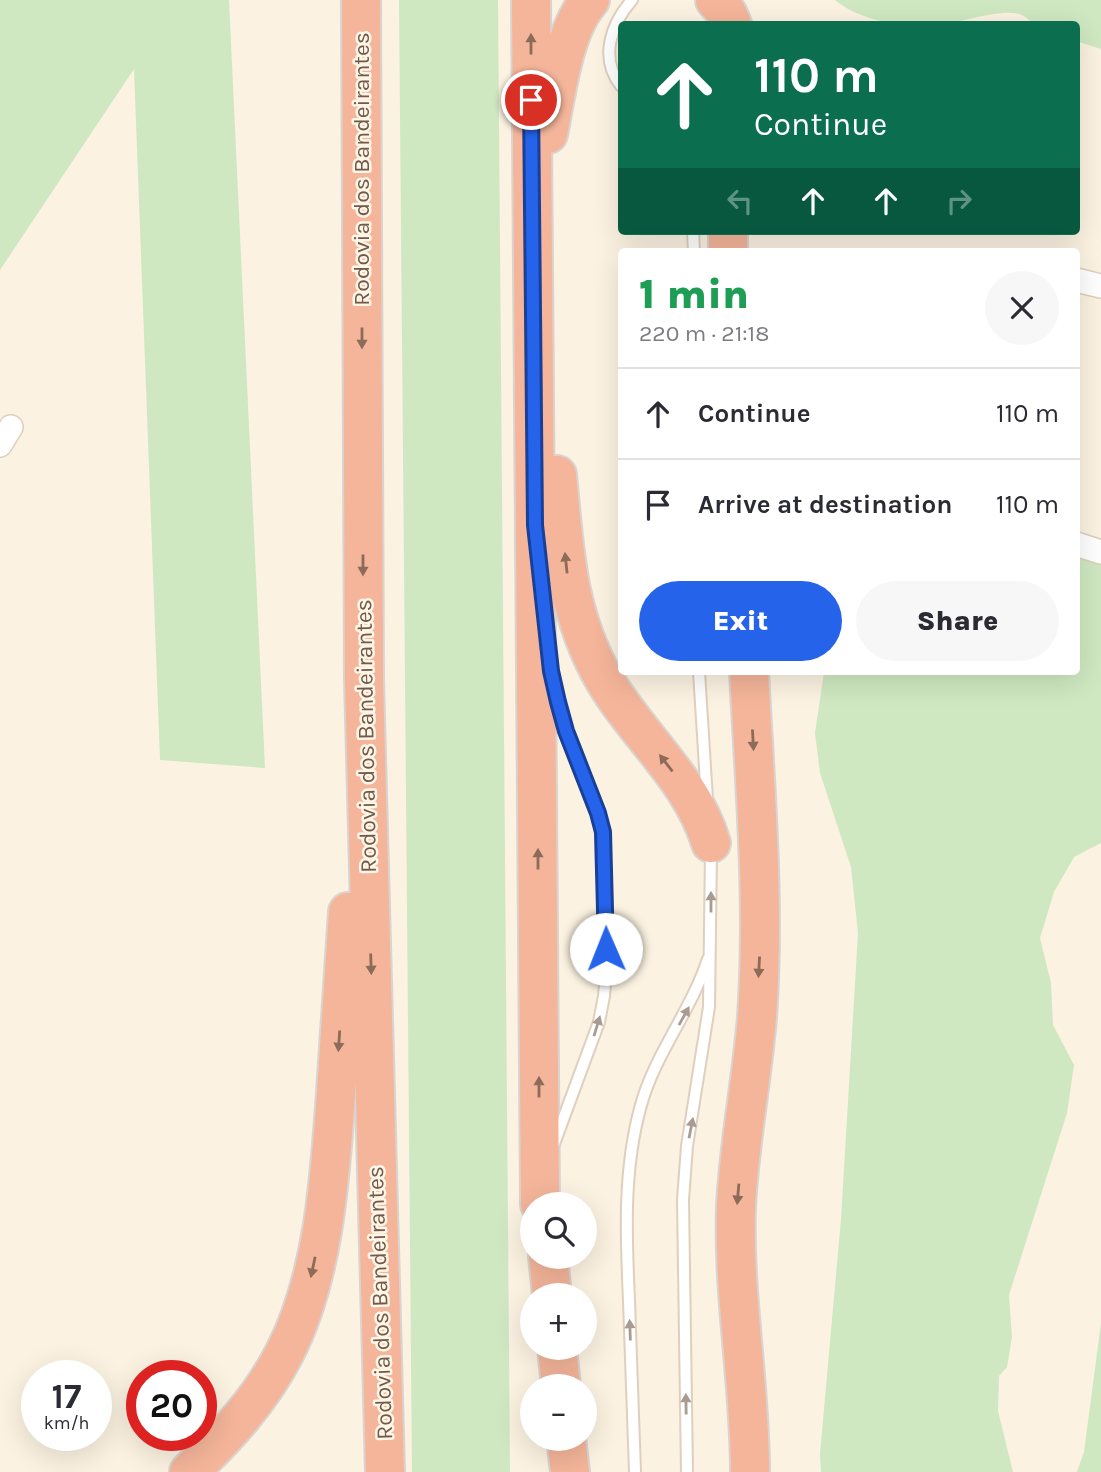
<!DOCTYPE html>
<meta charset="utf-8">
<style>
:root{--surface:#fff;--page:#f7f7f7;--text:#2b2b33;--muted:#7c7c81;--line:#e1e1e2;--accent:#2563eb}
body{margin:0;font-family:Karla,sans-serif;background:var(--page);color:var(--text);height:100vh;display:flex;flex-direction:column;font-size:26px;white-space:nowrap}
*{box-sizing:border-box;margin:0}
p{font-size:23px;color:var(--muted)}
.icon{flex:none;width:38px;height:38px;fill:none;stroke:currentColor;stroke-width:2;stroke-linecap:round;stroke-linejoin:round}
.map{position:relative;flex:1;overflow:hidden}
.panel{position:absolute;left:618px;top:248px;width:462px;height:427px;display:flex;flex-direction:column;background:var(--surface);border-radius:7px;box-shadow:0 7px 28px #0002}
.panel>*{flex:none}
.top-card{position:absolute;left:618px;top:21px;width:462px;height:214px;border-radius:7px;box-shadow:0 7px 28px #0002;background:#0b6e4f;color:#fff;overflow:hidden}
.tools{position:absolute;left:520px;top:1192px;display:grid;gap:14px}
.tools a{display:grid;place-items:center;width:77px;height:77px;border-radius:50%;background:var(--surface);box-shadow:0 7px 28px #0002;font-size:35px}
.speed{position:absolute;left:21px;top:1360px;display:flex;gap:14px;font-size:35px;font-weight:700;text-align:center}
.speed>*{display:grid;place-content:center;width:91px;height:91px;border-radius:50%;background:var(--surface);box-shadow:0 7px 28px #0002;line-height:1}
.speed small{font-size:18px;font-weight:400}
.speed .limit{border:10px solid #d22;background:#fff;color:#111}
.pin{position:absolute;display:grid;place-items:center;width:60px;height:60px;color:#fff;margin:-30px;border:4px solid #fff;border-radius:50%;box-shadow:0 2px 7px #0007}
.me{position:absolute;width:77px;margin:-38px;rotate:359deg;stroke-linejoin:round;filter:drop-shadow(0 0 5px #0008)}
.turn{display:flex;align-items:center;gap:24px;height:147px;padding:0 21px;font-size:32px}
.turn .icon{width:91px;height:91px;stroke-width:2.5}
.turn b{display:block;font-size:49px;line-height:60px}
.lanes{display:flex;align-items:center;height:66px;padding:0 21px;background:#0003;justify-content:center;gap:35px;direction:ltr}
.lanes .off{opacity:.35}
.round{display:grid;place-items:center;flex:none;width:74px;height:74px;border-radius:37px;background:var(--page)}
.headline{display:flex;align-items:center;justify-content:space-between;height:119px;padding:0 21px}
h1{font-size:42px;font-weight:800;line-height:52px;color:#1e9e55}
.cta{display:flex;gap:14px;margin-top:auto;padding:14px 21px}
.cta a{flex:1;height:80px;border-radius:42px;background:var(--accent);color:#fff;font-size:28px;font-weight:800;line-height:80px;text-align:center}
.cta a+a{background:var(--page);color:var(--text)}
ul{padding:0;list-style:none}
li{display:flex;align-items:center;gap:21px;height:91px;padding:0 21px;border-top:2px solid var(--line)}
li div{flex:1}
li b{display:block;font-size:26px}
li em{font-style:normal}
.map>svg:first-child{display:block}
.green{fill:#cfe8c1}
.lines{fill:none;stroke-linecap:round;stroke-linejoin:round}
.lane-casing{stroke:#dfcfbe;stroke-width:14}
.street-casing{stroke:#dfcfbe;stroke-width:26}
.highway-casing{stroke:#dad4d0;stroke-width:42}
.lane{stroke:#fff;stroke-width:10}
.street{stroke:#fff;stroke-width:23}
.highway{stroke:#f4b59a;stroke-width:38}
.oneway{fill:#8c6b59}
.oneway2{fill:#aa9b92}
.route-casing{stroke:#184099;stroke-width:18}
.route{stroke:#2563eb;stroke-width:12}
.labels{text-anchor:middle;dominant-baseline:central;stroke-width:5;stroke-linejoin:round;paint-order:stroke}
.street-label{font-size:23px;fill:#725949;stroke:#fef6e7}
</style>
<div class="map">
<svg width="1101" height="1472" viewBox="0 0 1101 1472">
<rect width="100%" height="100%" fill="#fbf2e1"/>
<g class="green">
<path d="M0,0H229L265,768L160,760L134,69L0,270Z"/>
<path d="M399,0H498L510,1472H412Z"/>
<path d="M835,0H1101V49L1076,41V24C1065,24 1049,27 1038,24C1031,23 1026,16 1019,14C1000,9 963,22 944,24C909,28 863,23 835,0Z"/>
<path d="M1076,541L1101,549V843L1074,857L1054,892L1040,938L1051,983L1053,1025L1074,1065L1067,1113L1009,1295L1012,1337L1007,1367L999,1376L998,1411L1013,1472H821L820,1454L841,1219L858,933L851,867L820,773L815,733L824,672H1076Z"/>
<path d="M1101,1323V1472H1077L1084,1452Z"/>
</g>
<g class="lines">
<g class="lane-casing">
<g id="lane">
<path d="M621,86C599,58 611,24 632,0"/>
<path d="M693,231L694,252"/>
<path d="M699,672L707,799"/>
<path d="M553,680L566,731L598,813L603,832L606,972L604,996L599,1022L554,1144"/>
<path d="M635,1472C633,1415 631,1358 629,1301C626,1235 623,1169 641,1105C655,1054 691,1011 708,959"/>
<path d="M687,1472L683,1200L687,1146L709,1007L711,850"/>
</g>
</g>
<g class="street-casing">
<g id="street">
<path d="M1076,280L1101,286"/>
<path d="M0,445L11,427"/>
<path d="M1076,544L1101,552"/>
</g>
</g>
<g class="highway-casing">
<g id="highway">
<path d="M361,0L364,680L385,1472"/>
<path d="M531,0L540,1204"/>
<path d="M715,0L727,13L732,24"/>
<path d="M548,134C556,95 563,30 590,0"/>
<path d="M728,252V231"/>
<path d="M557,475C564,547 566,612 603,677C636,735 691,777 711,843"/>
<path d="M749,672C755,787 765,902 757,1017C752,1080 739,1143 736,1207C733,1296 750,1383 750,1472"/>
<path d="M548,1256L552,1295"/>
<path d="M557,1348L561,1386"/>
<path d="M566,1438L570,1472"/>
<path d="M189,1472C227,1436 261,1399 285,1352C324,1276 330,1177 336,1093C340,1032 344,972 348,912"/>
</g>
</g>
<use href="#lane" class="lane"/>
<use href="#street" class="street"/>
<use href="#highway" class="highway"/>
</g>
<defs><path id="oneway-solid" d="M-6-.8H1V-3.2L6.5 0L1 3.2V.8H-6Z" transform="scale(1.75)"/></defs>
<g class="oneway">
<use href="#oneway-solid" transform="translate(531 44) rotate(-90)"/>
<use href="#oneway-solid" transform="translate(362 338) rotate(90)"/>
<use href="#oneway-solid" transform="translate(566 563) rotate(-96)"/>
<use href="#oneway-solid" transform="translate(363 565) rotate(90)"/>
<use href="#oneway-solid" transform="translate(753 740) rotate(87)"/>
<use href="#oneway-solid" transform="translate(666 763) rotate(-128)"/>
<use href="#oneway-solid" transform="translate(538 859) rotate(-90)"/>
<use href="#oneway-solid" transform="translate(371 964) rotate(88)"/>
<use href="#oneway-solid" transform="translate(759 967) rotate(93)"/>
<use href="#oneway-solid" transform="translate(339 1041) rotate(94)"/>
<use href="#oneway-solid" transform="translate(539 1087) rotate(-90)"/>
<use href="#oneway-solid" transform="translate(738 1194) rotate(95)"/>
<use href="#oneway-solid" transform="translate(313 1267) rotate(102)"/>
</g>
<g class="oneway2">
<use href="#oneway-solid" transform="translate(711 902) rotate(-90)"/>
<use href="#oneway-solid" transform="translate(684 1016) rotate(-61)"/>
<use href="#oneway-solid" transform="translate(597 1026) rotate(-73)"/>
<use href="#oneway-solid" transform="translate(691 1128) rotate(-79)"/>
<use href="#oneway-solid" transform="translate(630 1330) rotate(-92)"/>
<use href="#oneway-solid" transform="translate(686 1404) rotate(-91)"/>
</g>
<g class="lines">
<g class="route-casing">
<path id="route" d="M531,100L535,525L551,671L558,702L566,731L598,813L603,832L606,949"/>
</g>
<use href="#route" class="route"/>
</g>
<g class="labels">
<g class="street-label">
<text transform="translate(361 169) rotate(-90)">Rodovia dos Bandeirantes</text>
<text transform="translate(366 736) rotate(-91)">Rodovia dos Bandeirantes</text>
<text transform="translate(380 1303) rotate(-92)">Rodovia dos Bandeirantes</text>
</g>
</g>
</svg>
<div class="tools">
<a><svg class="icon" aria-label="search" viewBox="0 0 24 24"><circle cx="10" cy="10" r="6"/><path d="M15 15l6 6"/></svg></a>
<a>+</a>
<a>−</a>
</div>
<div class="speed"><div>17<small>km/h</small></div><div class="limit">20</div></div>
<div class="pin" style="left:531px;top:100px;background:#d93025"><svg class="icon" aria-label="arrive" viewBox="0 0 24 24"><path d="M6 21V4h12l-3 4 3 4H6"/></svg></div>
<svg class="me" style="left:606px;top:949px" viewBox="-20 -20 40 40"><circle r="19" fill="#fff"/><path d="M0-13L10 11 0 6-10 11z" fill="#2563eb"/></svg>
<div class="top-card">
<div class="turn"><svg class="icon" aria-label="ahead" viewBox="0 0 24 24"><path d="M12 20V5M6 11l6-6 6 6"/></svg><div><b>110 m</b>Continue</div></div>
<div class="lanes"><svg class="icon off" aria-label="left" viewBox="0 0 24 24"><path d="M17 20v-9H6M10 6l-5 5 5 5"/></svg><svg class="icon" aria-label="ahead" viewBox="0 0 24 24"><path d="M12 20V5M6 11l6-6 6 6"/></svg><svg class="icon" aria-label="ahead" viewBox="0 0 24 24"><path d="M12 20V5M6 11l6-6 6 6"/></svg><svg class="icon off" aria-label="right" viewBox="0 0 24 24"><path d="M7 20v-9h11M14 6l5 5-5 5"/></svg></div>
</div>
<section class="panel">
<div class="headline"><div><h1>1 min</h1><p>220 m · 21:18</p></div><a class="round"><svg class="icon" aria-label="close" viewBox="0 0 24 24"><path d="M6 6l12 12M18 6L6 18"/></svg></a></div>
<ul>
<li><svg class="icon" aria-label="ahead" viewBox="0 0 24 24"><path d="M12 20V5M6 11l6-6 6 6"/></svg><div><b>Continue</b></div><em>110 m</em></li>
<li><svg class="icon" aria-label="arrive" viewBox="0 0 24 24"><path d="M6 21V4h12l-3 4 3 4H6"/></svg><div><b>Arrive at destination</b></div><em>110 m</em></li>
</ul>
<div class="cta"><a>Exit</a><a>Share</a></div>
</section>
</div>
